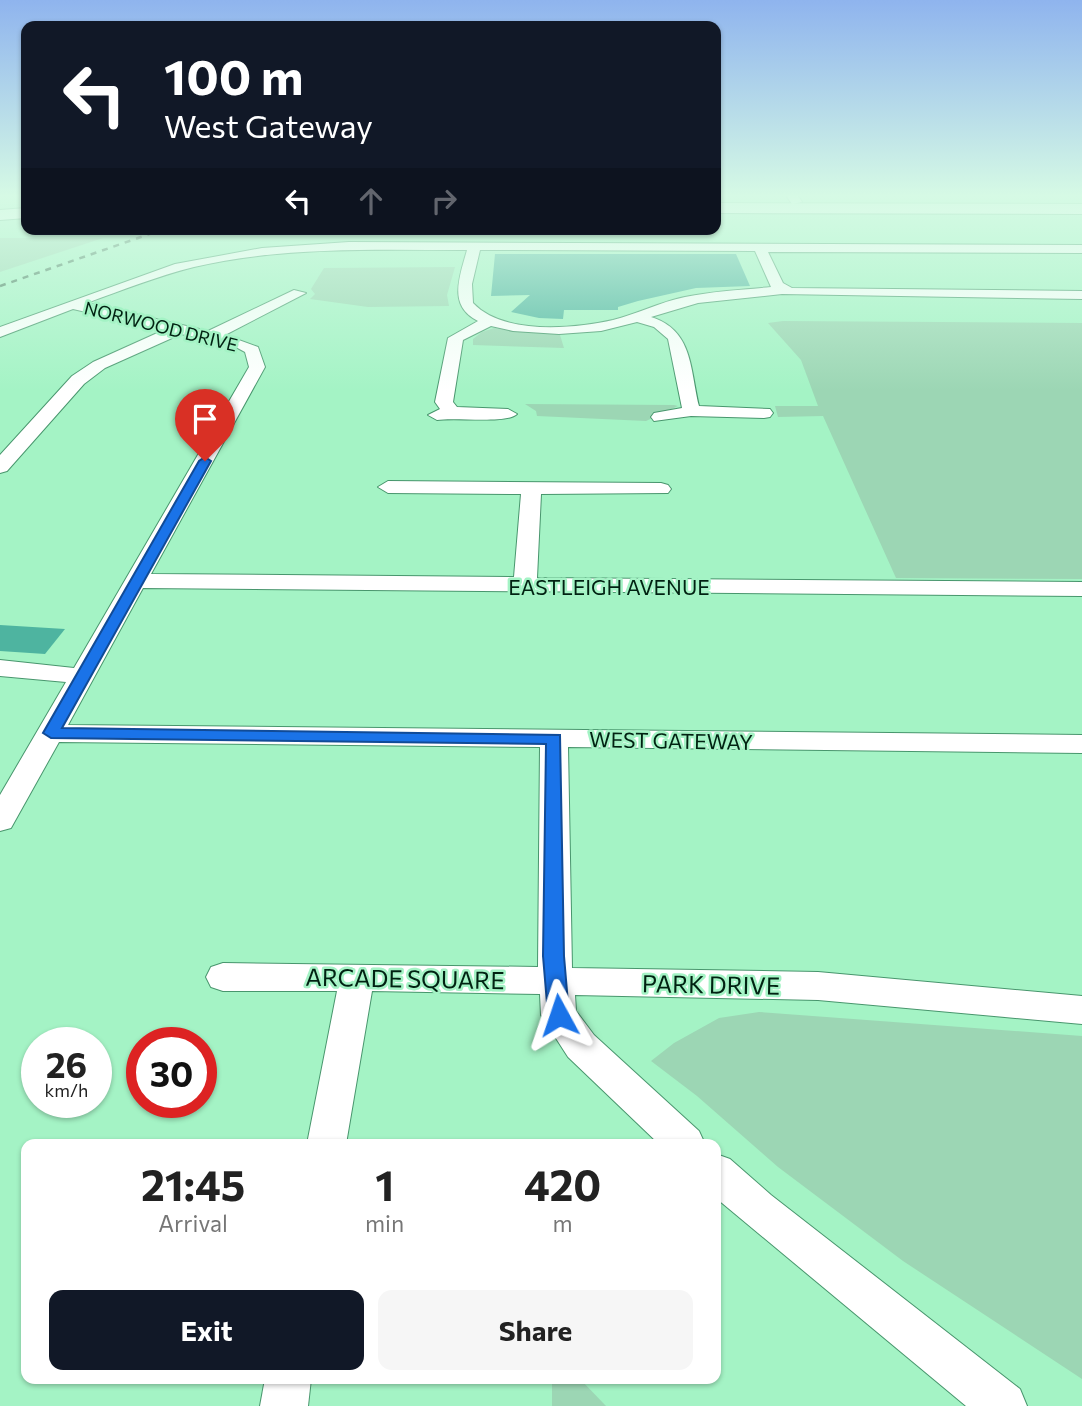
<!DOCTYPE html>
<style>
:root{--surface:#fff;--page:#f6f6f6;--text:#222;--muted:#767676;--accent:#111827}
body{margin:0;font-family:Commissioner,sans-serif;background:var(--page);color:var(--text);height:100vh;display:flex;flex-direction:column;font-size:26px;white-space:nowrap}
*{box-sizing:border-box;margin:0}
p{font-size:23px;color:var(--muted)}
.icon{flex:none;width:38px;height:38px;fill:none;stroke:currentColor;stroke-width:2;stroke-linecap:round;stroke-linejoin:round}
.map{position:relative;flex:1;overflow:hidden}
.details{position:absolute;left:21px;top:1139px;width:700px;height:245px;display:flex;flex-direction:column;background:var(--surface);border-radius:14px;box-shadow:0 2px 5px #0004}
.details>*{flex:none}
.guide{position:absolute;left:21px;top:21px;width:700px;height:214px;border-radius:14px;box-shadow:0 2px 5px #0004;background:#111827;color:#fff;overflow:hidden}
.speed{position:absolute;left:21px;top:1027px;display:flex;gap:14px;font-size:35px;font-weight:700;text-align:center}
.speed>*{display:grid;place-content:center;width:91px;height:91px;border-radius:50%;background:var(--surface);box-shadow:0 2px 5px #0004;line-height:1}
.speed small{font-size:18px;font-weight:400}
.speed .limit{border:10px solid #d22;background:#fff;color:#111}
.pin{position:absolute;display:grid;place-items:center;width:60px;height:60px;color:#fff;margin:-72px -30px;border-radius:50% 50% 50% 0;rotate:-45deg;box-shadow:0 0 7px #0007}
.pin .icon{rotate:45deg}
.me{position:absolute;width:77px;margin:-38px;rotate:355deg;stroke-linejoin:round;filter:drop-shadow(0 0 5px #0008)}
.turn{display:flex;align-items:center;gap:24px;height:147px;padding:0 28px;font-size:32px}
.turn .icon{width:91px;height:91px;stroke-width:2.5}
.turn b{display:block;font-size:49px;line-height:60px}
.lanes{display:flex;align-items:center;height:66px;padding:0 28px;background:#0003;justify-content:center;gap:35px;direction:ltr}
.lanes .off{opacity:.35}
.eta{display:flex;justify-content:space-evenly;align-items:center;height:119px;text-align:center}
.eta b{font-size:42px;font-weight:700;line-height:49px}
.button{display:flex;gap:14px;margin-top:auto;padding:14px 28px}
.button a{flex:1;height:80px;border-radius:14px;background:var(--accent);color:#fff;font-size:28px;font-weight:700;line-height:80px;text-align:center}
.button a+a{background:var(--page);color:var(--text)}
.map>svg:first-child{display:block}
.green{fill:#9cd6b4}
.building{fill:#4eb4a0}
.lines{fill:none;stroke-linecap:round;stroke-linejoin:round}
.street-casing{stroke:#48966d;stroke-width:2}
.primary-casing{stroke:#48966d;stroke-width:2}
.highway-casing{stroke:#48966d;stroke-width:2}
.street{fill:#fff;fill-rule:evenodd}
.primary{fill:#fff;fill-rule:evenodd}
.highway{fill:#fff;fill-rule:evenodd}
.rail{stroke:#407257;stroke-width:2.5;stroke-dasharray:6 6;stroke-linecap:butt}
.route{fill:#1a73e8;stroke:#114b97;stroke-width:2}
.labels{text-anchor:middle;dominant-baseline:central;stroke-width:5;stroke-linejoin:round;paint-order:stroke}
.far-street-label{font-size:18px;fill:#012212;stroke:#a4f3c5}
.street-label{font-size:21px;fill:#012212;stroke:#a4f3c5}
.near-street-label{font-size:24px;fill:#012212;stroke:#a4f3c5}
</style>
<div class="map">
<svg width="1082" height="1406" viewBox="0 0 1082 1406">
<rect width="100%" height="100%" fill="#a4f3c5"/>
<g class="green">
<path d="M0,238H103L0,272Z"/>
<path d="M455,267L447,295L449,306L368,307L310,299L315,294L311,289L324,268Z"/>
<path d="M783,321L1082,323V579L896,578L823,416L778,417L775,406H818L801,360L768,323Z"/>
<path d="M494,328L560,335L564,348L473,345V339L482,332Z"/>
<path d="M525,404L674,405L678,406L646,421L537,416L536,411Z"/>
<path d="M759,1012L1082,1036V1379L903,1261L778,1167L697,1096L651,1061L674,1043L719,1018Z"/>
<path d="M552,1379H580L606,1406H552Z"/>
</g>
<g class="building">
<path d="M495,254H736L750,286L696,288L638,301L618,307V310H564L563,319L539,318L511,312L530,295L491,296Z"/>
<path d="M0,625L65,629L45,654L0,651Z"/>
</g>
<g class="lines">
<g class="street-casing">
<g id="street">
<path d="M785,194H797L802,202L792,204Z"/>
<path d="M349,242L1082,245V253L768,252L783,283L792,288L1082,291V299L782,294L698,303L651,317C693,330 690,369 699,406L770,409L773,413L770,417L764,418L691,416L654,421L651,417L654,413L682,408L668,339L654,327L637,322L601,331L559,334L513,331L491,326L463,340L453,402L457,407L508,409L517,414C507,424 455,417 437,420L428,415L440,409L435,402L448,338L478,321C447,306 460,276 467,250C376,250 284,246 194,267C158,276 122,290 87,303L208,331L294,290L306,293L225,335L258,347L265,367L151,574L514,577L521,494L388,493L378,487L388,481L661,483L668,485L671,489L668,493L541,494L537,578L1082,582V596L143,588L68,725L1082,735V753L568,747L572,968L818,972L1082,996V1024L818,1000L575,995L576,1011L594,1035L699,1131L705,1144H659L568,1057L541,1015L540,994L372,991L346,1144H307L337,991H223L211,987L206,977L211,967L223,963L538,967L540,747L59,742L11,828L0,831V795L66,682L0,676V660L74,668L249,367L245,352L232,345L181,334L105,368L84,384L7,471L0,473V455L72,376L93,362L164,330L73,309L0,337V327L175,264L262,248ZM480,250L755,251L771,287C742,290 713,291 685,297C660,302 637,314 613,320C573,329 503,335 473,303L472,284Z"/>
<path d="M716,1154L730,1159L771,1195L1020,1389L1027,1406H966L716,1198Z"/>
<path d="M265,1379H311L308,1406H260Z"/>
</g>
</g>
<g class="primary-casing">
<path id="primary" d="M716,203L1082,204V214L716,213Z"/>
</g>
<g class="highway-casing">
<path id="highway" d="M26,208V218L0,220V210Z"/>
</g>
<use href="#street" class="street"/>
<use href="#primary" class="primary"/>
<use href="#highway" class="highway"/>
<path class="rail" d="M0,286L164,229"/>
</g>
<linearGradient id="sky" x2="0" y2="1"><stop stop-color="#8fb4ee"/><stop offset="0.5" stop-color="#d6fae5"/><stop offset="1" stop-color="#d6fae5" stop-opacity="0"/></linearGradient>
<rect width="1082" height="391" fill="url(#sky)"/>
<path class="route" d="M205,457L211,461L62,728L560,735L564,956L569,1015L566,1021L559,1023L551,1021L548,1015L543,956L546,744L51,738L43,733L199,461Z"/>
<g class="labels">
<g class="far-street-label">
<text transform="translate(161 326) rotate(14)">NORWOOD DRIVE</text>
</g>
<g class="street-label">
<text x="609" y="586">EASTLEIGH AVENUE</text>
<text transform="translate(671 740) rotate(1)">WEST GATEWAY</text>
</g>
<g class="near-street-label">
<text transform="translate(405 978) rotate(1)">ARCADE SQUARE</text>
<text transform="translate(711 984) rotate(1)">PARK DRIVE</text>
</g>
</g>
</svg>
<div class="speed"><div>26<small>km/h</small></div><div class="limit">30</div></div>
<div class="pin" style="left:205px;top:461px;background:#d93025"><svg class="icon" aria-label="arrive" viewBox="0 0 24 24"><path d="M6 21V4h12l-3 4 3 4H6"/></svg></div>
<svg class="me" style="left:559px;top:1015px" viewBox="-20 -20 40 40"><path d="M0-17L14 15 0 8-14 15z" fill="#1a73e8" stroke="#fff" stroke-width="4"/></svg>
<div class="guide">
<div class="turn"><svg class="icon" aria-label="left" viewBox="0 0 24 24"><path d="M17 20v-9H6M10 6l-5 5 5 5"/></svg><div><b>100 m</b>West Gateway</div></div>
<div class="lanes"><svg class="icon" aria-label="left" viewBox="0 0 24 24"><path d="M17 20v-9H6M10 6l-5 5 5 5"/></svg><svg class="icon off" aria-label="ahead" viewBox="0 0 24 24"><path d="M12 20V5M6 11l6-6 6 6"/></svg><svg class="icon off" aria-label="right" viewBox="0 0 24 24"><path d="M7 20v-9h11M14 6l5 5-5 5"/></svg></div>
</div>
<section class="details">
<div class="eta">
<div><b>21:45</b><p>Arrival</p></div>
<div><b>1</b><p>min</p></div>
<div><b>420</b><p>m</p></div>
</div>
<div class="button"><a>Exit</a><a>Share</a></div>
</section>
</div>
